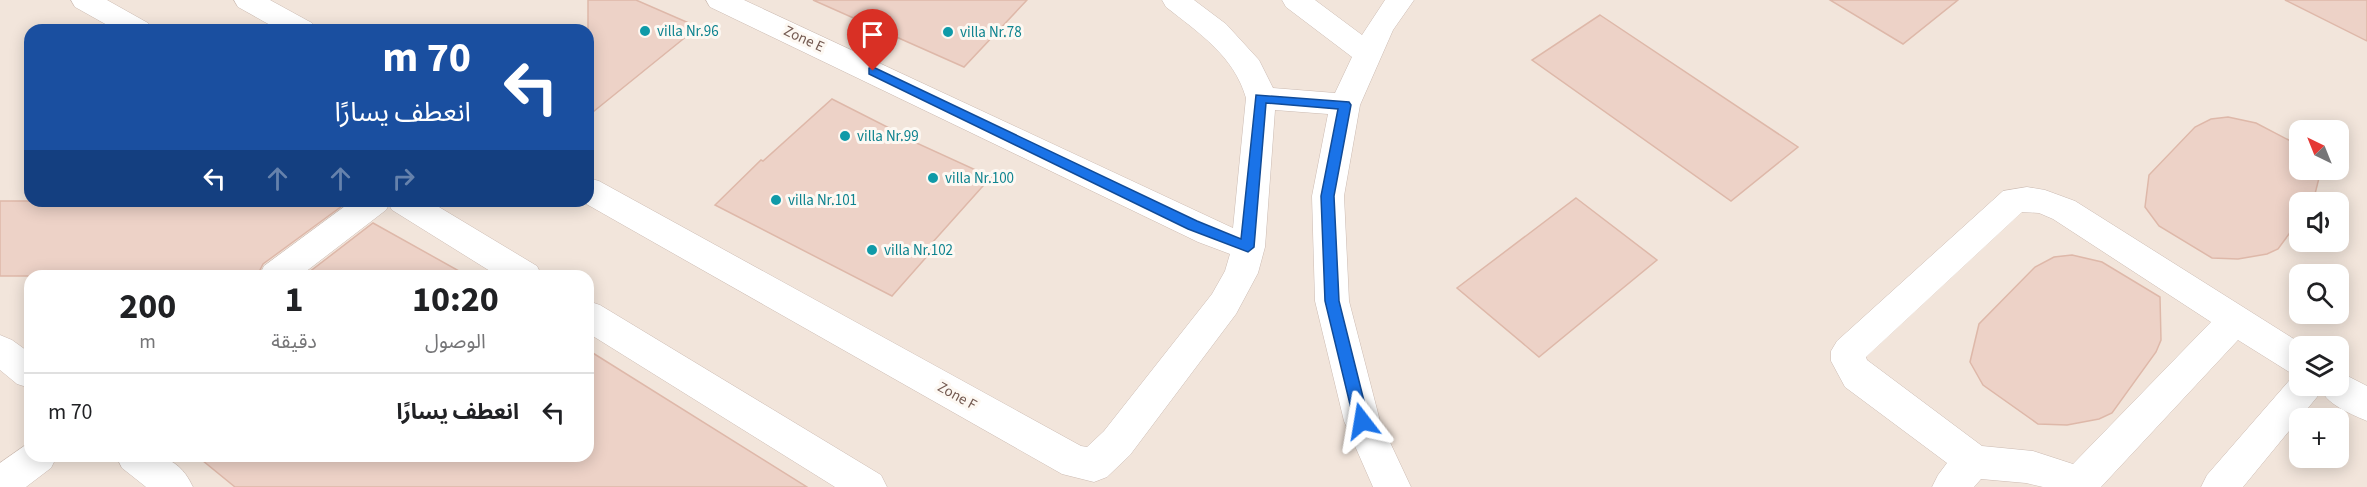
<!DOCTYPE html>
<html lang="ar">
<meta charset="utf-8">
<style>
:root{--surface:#fff;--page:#f2f2f2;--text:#202124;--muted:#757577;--line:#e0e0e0}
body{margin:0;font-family:"Source Sans 3","Noto Sans Arabic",sans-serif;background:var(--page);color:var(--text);direction:rtl;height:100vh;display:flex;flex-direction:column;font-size:22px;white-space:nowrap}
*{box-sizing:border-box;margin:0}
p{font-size:20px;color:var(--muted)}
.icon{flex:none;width:33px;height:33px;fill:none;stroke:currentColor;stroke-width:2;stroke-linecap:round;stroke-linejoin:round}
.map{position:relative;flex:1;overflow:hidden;direction:ltr}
.side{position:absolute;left:24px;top:270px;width:570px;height:192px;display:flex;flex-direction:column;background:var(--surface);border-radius:18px;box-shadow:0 3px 15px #0003;direction:rtl}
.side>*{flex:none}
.guide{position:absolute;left:24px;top:24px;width:570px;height:183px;border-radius:18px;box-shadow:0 3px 15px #0003;direction:rtl;background:#1a4fa0;color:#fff;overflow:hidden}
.needle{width:39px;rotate:317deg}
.tools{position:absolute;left:2289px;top:120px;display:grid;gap:12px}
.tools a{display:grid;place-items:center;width:60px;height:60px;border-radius:12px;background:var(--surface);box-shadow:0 3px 15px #0003;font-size:30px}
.pin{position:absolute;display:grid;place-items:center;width:51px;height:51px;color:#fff;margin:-62px -26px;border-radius:50% 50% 50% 0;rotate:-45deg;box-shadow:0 0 6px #0007}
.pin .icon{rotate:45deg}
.me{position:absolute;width:66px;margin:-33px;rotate:346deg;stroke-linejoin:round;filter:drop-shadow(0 0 4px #0008)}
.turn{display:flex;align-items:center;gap:21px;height:126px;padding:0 24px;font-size:27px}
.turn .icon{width:78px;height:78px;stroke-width:2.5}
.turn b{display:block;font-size:42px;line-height:51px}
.lanes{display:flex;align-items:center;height:57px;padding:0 24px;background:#0003;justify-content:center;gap:30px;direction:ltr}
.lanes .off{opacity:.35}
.eta{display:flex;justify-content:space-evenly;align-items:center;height:102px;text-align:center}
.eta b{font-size:36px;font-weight:700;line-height:42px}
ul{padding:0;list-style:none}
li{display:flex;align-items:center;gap:18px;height:78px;padding:0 24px;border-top:2px solid var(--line)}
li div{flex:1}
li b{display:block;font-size:22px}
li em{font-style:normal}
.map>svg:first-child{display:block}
.residential{fill:#f2e5db;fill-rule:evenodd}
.building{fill:#edd2c7;stroke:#deb8a9;stroke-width:1.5}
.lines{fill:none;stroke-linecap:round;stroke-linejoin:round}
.minor-casing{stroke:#ccbbb2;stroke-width:1}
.minor{fill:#fff;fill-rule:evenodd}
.route{fill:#1a73e8;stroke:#114b97;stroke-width:1.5}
.culture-dot{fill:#0f9aa8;stroke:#fdf8f2;stroke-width:2}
.labels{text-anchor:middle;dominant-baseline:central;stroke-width:6;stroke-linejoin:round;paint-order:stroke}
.culture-label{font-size:15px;fill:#0d838f;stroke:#fdf8f2;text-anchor:start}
.street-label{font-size:15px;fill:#745a51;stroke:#fdf8f2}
</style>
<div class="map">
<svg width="2367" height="487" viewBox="0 0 2367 487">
<rect width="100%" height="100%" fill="#fbf3ec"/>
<path class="residential" d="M0,0H2367V487H0ZM30,30H588V201H30ZM2300,130H2338V170H2300ZM2300,202H2338V242H2300ZM2300,274H2338V314H2300ZM30,276H588V456H30ZM2300,346H2338V386H2300ZM2300,418H2338V458H2300Z"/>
<g class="building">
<path d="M588,0H636L698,27L588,116Z"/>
<path d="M813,0H1027L964,67Z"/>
<path d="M1830,0H1958L1903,44Z"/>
<path d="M2285,0H2367V41Z"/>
<path d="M1600,15L1798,147L1731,201L1532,60Z"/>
<path d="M832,99L901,134L899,135L991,177L932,243L937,245L892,296L715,205L761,160L763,161Z"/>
<path d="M2228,117L2256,123L2300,146V170H2321L2314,198L2311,202H2300V219L2278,249L2267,254L2238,259L2212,258L2159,226L2145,207L2149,175L2195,127L2211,119Z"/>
<path d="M1576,198L1657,260L1539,357L1457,288Z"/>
<path d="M0,201H334L342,206L263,264L257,276H0Z"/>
<path d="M373,223L468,276H304Z"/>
<path d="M2072,255L2102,262L2160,297L2161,340L2156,352L2112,413L2099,419L2067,425L2038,424L1983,385L1970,362L1979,324L2035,267L2054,257Z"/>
<path d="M588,350L807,487H235L197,456H588Z"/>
</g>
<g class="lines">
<g class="minor-casing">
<g id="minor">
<path d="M71,0H107L148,23L152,30H116L75,7Z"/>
<path d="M234,0H270L312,23L316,30H279L238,7Z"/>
<path d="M706,0H744L1233,228L1246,98C1234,56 1199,33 1166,7L1162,0H1194L1226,24L1259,60L1273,88L1335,93L1352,57L1286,7L1282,0H1315L1362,35L1385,0H1414L1393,30L1360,105L1344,196L1349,301L1380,421L1411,487H1373L1344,421L1315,301L1312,196L1328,114L1275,110L1265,247L1258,273L1236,314L1130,455L1107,477L1094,482L1062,474L581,201H588V178L599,181L1081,446L1087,447L1104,431L1212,294L1225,271L1230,254L1198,242L710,7Z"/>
<path d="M2027,187L2045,190L2075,201L2305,346H2300V386H2338V371L2367,386V421C2353,415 2328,405 2322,391L2243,487H2201L2207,475L2294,375L2238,340L2101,487H2043L2026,483L1981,479L1974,487H1932L1938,475L1947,463L1845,387L1831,361V351L1837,341L2003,191ZM2022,212L2039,213L2053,219L2211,322L2073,464L2033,451L1982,446L1867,360L1866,357Z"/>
<path d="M352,201H429L537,266L542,276H498L392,210L389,205L386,210L300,276H259L264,266Z"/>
<path d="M588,301L600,305L881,475L887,487H835L588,333Z"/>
<path d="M0,335L12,340L30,353V388L17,384L0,370Z"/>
<path d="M30,442V456H57L51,468L26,487H0V463Z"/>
<path d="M116,456C151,456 176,450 193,487H146L122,468Z"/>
</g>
</g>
<use href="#minor" class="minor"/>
</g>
<path class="route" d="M873,67L1197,221L1241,239L1256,95L1349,102L1351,105L1334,196L1339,301L1369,421L1367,425L1362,427L1357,425L1354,421L1325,301L1321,196L1338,109L1266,103L1254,247L1248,252L1188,229L869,74V68Z"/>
<g class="culture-dot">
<circle cx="645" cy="31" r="6"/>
<circle cx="948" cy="32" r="6"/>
<circle cx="845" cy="136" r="6"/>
<circle cx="933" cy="178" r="6"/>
<circle cx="776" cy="200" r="6"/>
<circle cx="872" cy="250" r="6"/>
</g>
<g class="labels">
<g class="culture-label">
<text x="657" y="31">villa Nr.96</text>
<text x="960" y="32">villa Nr.78</text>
<text x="857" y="136">villa Nr.99</text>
<text x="945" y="178">villa Nr.100</text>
<text x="788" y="200">villa Nr.101</text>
<text x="884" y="250">villa Nr.102</text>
</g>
<g class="street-label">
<text transform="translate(804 39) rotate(25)">Zone E</text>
<text transform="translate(957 396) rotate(29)">Zone F</text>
</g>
</g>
</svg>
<div class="tools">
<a><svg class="needle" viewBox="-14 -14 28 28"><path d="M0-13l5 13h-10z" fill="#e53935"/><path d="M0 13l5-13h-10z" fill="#757577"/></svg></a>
<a><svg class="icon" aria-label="sound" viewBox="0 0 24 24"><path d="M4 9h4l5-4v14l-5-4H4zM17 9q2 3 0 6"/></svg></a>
<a><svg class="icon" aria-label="search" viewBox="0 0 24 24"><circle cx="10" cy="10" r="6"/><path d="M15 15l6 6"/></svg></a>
<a><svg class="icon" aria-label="layers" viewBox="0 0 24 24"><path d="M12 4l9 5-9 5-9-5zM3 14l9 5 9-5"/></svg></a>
<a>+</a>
</div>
<div class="pin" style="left:873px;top:71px;background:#d93025"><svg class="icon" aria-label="arrive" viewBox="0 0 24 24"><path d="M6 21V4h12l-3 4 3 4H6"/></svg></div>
<svg class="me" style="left:1362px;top:421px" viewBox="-20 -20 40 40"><path d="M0-17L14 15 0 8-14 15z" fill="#1a73e8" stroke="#fff" stroke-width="4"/></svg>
<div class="guide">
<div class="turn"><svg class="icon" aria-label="left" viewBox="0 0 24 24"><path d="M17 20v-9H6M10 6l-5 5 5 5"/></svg><div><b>70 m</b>انعطف يسارًا</div></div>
<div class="lanes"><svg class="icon" aria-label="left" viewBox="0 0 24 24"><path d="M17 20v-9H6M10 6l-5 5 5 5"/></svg><svg class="icon off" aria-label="ahead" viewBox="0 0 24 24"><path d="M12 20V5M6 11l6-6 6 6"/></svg><svg class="icon off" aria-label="ahead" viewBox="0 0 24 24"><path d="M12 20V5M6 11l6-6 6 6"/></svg><svg class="icon off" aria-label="right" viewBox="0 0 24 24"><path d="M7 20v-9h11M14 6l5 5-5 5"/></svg></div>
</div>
<section class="side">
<div class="eta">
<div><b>10:20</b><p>الوصول</p></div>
<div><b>1</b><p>دقيقة</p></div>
<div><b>200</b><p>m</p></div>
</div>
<ul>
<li><svg class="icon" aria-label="left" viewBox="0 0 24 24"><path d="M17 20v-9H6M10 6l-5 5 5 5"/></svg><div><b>انعطف يسارًا</b></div><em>70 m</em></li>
</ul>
</section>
</div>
